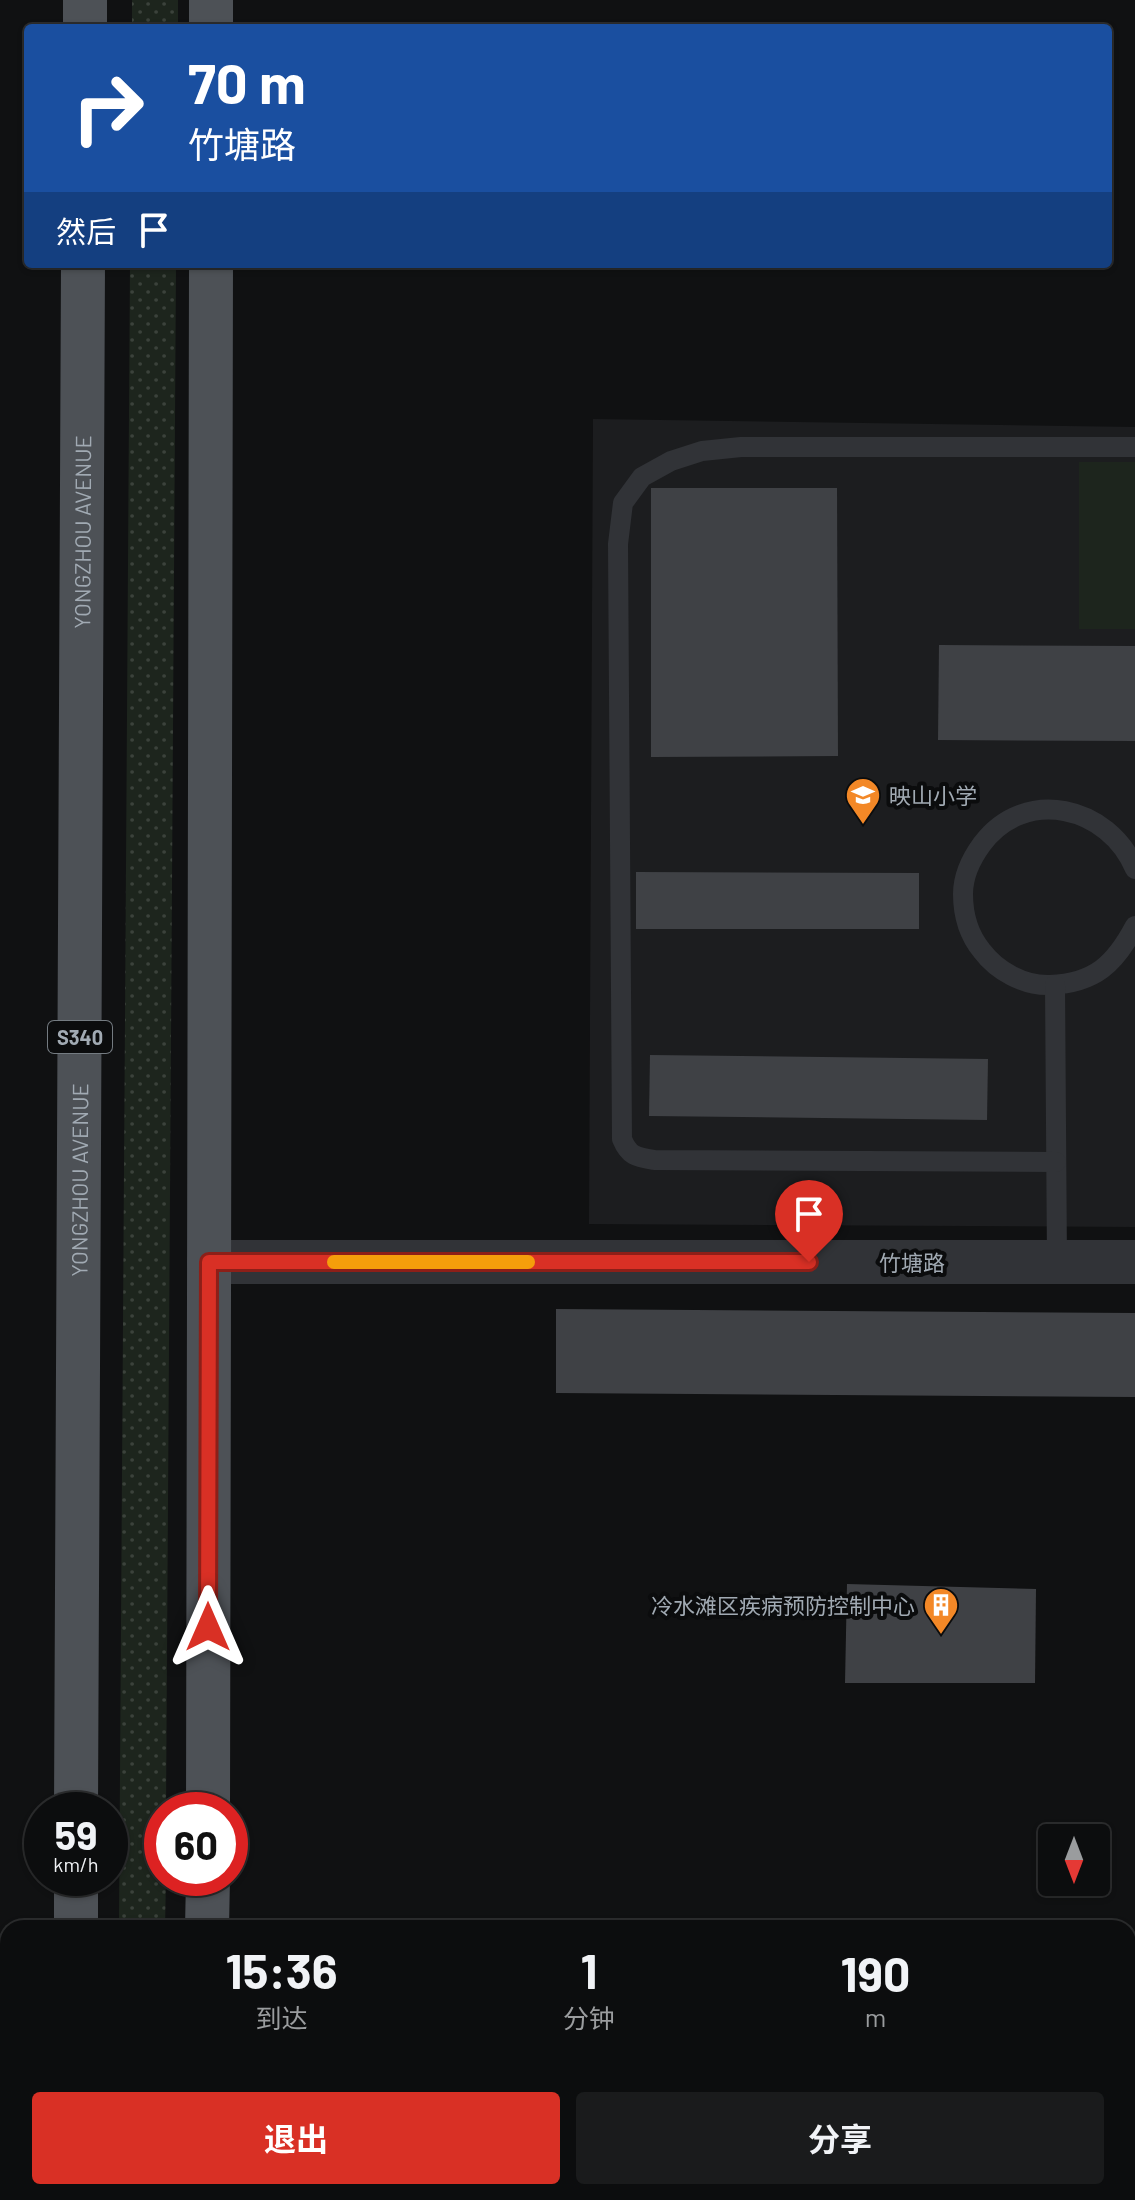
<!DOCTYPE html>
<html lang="zh">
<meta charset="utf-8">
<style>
:root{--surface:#0c0d0e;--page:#1a1b1c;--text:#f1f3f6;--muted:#9a9c9e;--line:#2c2d2e;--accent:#d93025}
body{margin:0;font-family:Barlow,"Noto Sans SC",sans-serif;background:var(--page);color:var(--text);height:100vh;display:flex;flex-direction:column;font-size:30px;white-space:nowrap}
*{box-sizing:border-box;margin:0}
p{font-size:26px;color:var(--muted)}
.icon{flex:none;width:44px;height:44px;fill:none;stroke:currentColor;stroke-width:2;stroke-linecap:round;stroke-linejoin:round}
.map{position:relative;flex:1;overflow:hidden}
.drawer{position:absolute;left:0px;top:1920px;width:1136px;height:280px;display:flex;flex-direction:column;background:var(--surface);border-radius:24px 24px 0 0;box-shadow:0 2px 6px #0004,0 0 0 2px var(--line)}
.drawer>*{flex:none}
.top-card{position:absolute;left:24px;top:24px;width:1088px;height:244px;border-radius:8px;box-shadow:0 2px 6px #0004,0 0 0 2px var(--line);background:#1a4fa0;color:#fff;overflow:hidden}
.needle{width:52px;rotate:180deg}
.buttons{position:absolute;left:1038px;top:1824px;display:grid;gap:16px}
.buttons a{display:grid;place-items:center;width:72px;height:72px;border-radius:8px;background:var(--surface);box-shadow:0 2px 6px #0004,0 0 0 2px var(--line);font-size:40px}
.speed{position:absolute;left:24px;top:1792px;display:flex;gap:16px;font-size:40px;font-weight:700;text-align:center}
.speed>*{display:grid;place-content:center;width:104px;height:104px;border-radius:50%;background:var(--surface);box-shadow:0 2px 6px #0004,0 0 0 2px var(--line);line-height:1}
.speed small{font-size:20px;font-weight:400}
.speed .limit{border:12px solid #d22;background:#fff;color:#111}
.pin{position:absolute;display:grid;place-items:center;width:68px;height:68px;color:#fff;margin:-82px -34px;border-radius:50% 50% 50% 0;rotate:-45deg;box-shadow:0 0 8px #0007}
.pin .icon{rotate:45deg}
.me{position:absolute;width:88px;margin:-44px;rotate:0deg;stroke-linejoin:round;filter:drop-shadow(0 0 6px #0008)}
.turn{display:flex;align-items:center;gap:28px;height:168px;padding:0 32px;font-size:36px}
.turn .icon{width:104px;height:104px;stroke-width:2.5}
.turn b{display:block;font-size:56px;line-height:68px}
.then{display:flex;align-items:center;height:76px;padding:0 32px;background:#0003;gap:16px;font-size:30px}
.eta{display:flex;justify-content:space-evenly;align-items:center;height:136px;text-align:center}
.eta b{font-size:48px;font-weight:700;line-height:56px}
.action{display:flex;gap:16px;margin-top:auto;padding:16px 32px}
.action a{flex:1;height:92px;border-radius:8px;background:var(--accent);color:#fff;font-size:32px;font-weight:700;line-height:92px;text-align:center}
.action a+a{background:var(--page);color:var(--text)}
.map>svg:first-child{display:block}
.built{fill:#1c1d1f}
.grass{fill:url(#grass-dots)}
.pitch{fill:#1d251d}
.building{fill:#3f4145}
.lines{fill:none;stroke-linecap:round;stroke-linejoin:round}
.service{stroke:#313337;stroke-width:20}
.tertiary{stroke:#313337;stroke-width:44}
.primary{stroke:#4d5156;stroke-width:44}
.route-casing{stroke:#8d1f18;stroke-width:20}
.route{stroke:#d93025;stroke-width:14}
.slow{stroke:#f59e0b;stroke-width:14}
.labels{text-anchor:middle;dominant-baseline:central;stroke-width:8;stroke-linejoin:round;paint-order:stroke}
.shield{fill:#0b0c0d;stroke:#747b81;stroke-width:2}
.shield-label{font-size:20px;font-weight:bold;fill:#a1aab3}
.street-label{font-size:22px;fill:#a1aab3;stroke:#0b0c0d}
.poi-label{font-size:22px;fill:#a1aab3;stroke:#0b0c0d;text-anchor:start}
</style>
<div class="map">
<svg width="1135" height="2200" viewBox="0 0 1135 2200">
<defs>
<pattern id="grass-dots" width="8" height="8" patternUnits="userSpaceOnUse" patternTransform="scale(2)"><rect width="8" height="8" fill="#1d251d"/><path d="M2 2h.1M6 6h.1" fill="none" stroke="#3b423b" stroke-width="1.8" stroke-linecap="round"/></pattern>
</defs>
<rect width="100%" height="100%" fill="#101112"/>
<path class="built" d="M593,419L1135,427V1227L589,1224Z"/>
<g class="grass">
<rect x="132" y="0" width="46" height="28"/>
<path d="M130,264H176L166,1810H162V1878H166L165,1928H119Z"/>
</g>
<rect class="pitch" x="1079" y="462" width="56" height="167"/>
<g class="building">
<path d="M651,488H837L838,756L651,757Z"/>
<path d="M939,645L1135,646V741L938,740Z"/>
<path d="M636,872L919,873V929H636Z"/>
<path d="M650,1055L988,1059L987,1120L649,1116Z"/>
<path d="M556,1309L1135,1313V1397L556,1393Z"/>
<path d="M847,1584L1036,1589L1035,1683H845Z"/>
<path d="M1128,2120L1135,2121V2173H1128Z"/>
<path d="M434,2192H485V2196L433,2195Z"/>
<path d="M815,2192H889V2199L815,2194Z"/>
</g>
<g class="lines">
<g class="service">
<path d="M1135,869C1109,806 1025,786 982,844C971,859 963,875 963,894C963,916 968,934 982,951C997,971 1024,986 1050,985C1095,983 1115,964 1135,926"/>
<path d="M1055,985L1057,1262"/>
<path d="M1056,1162L654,1160C636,1157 629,1156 622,1139L618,544L623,503L642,477L671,461L702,451L741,447H1135"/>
</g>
<path class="tertiary" d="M209,1262H1135"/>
<g class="primary">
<path d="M85,28V0"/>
<path d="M211,28V0"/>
<path id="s1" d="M76,1810L83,264"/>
<path d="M208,1810L211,264"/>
<path d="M76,1928V1878"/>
<path d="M207,1928L208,1878"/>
<path d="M75,2200V2192"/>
<path d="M207,2200V2192"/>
</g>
</g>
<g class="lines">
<g class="route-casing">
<path id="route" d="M208,1627L209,1262H809"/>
</g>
<use href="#route" class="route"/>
<path class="slow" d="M334,1262H528"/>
</g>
<defs>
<g id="school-pin" transform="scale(1.8)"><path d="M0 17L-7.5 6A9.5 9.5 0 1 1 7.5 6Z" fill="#f38827" stroke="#0b0c0d"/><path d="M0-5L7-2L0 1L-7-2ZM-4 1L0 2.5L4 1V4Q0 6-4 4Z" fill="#fff"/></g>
<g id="building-pin" transform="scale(1.8)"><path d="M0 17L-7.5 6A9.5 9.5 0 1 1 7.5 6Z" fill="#f38827" stroke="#0b0c0d"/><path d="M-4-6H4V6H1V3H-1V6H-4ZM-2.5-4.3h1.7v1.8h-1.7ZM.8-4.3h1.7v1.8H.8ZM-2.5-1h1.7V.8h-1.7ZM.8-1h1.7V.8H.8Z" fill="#fff"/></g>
</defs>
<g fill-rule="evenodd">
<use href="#school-pin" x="863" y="795"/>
<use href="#building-pin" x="941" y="1605"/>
</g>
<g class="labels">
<rect class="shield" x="48" y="1021" width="64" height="32" rx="6"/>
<g class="shield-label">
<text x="80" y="1037">S340</text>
</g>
<g class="street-label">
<text stroke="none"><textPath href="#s1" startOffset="1278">YONGZHOU AVENUE</textPath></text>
<text stroke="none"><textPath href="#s1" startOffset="630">YONGZHOU AVENUE</textPath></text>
<text x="912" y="1262">竹塘路</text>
</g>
<g class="poi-label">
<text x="889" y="795">映山小学</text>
<text x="915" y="1605" text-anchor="end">冷水滩区疾病预防控制中心</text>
</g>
</g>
</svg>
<div class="buttons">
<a><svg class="needle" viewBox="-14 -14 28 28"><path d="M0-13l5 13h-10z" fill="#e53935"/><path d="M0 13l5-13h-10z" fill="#9a9c9e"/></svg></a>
</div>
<div class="speed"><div>59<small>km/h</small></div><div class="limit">60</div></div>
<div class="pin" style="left:809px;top:1262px;background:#d93025"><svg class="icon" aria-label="arrive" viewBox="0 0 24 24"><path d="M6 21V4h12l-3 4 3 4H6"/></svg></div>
<svg class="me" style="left:208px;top:1627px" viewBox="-20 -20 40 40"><path d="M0-17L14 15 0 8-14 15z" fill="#d93025" stroke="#fff" stroke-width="4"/></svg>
<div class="top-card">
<div class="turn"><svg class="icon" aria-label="right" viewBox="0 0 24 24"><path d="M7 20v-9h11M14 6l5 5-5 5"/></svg><div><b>70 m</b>竹塘路</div></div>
<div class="then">然后<svg class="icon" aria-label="arrive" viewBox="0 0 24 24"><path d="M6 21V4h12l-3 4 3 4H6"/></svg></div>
</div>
<section class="drawer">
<div class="eta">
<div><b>15:36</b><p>到达</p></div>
<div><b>1</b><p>分钟</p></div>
<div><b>190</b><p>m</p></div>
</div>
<div class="action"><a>退出</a><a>分享</a></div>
</section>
</div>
